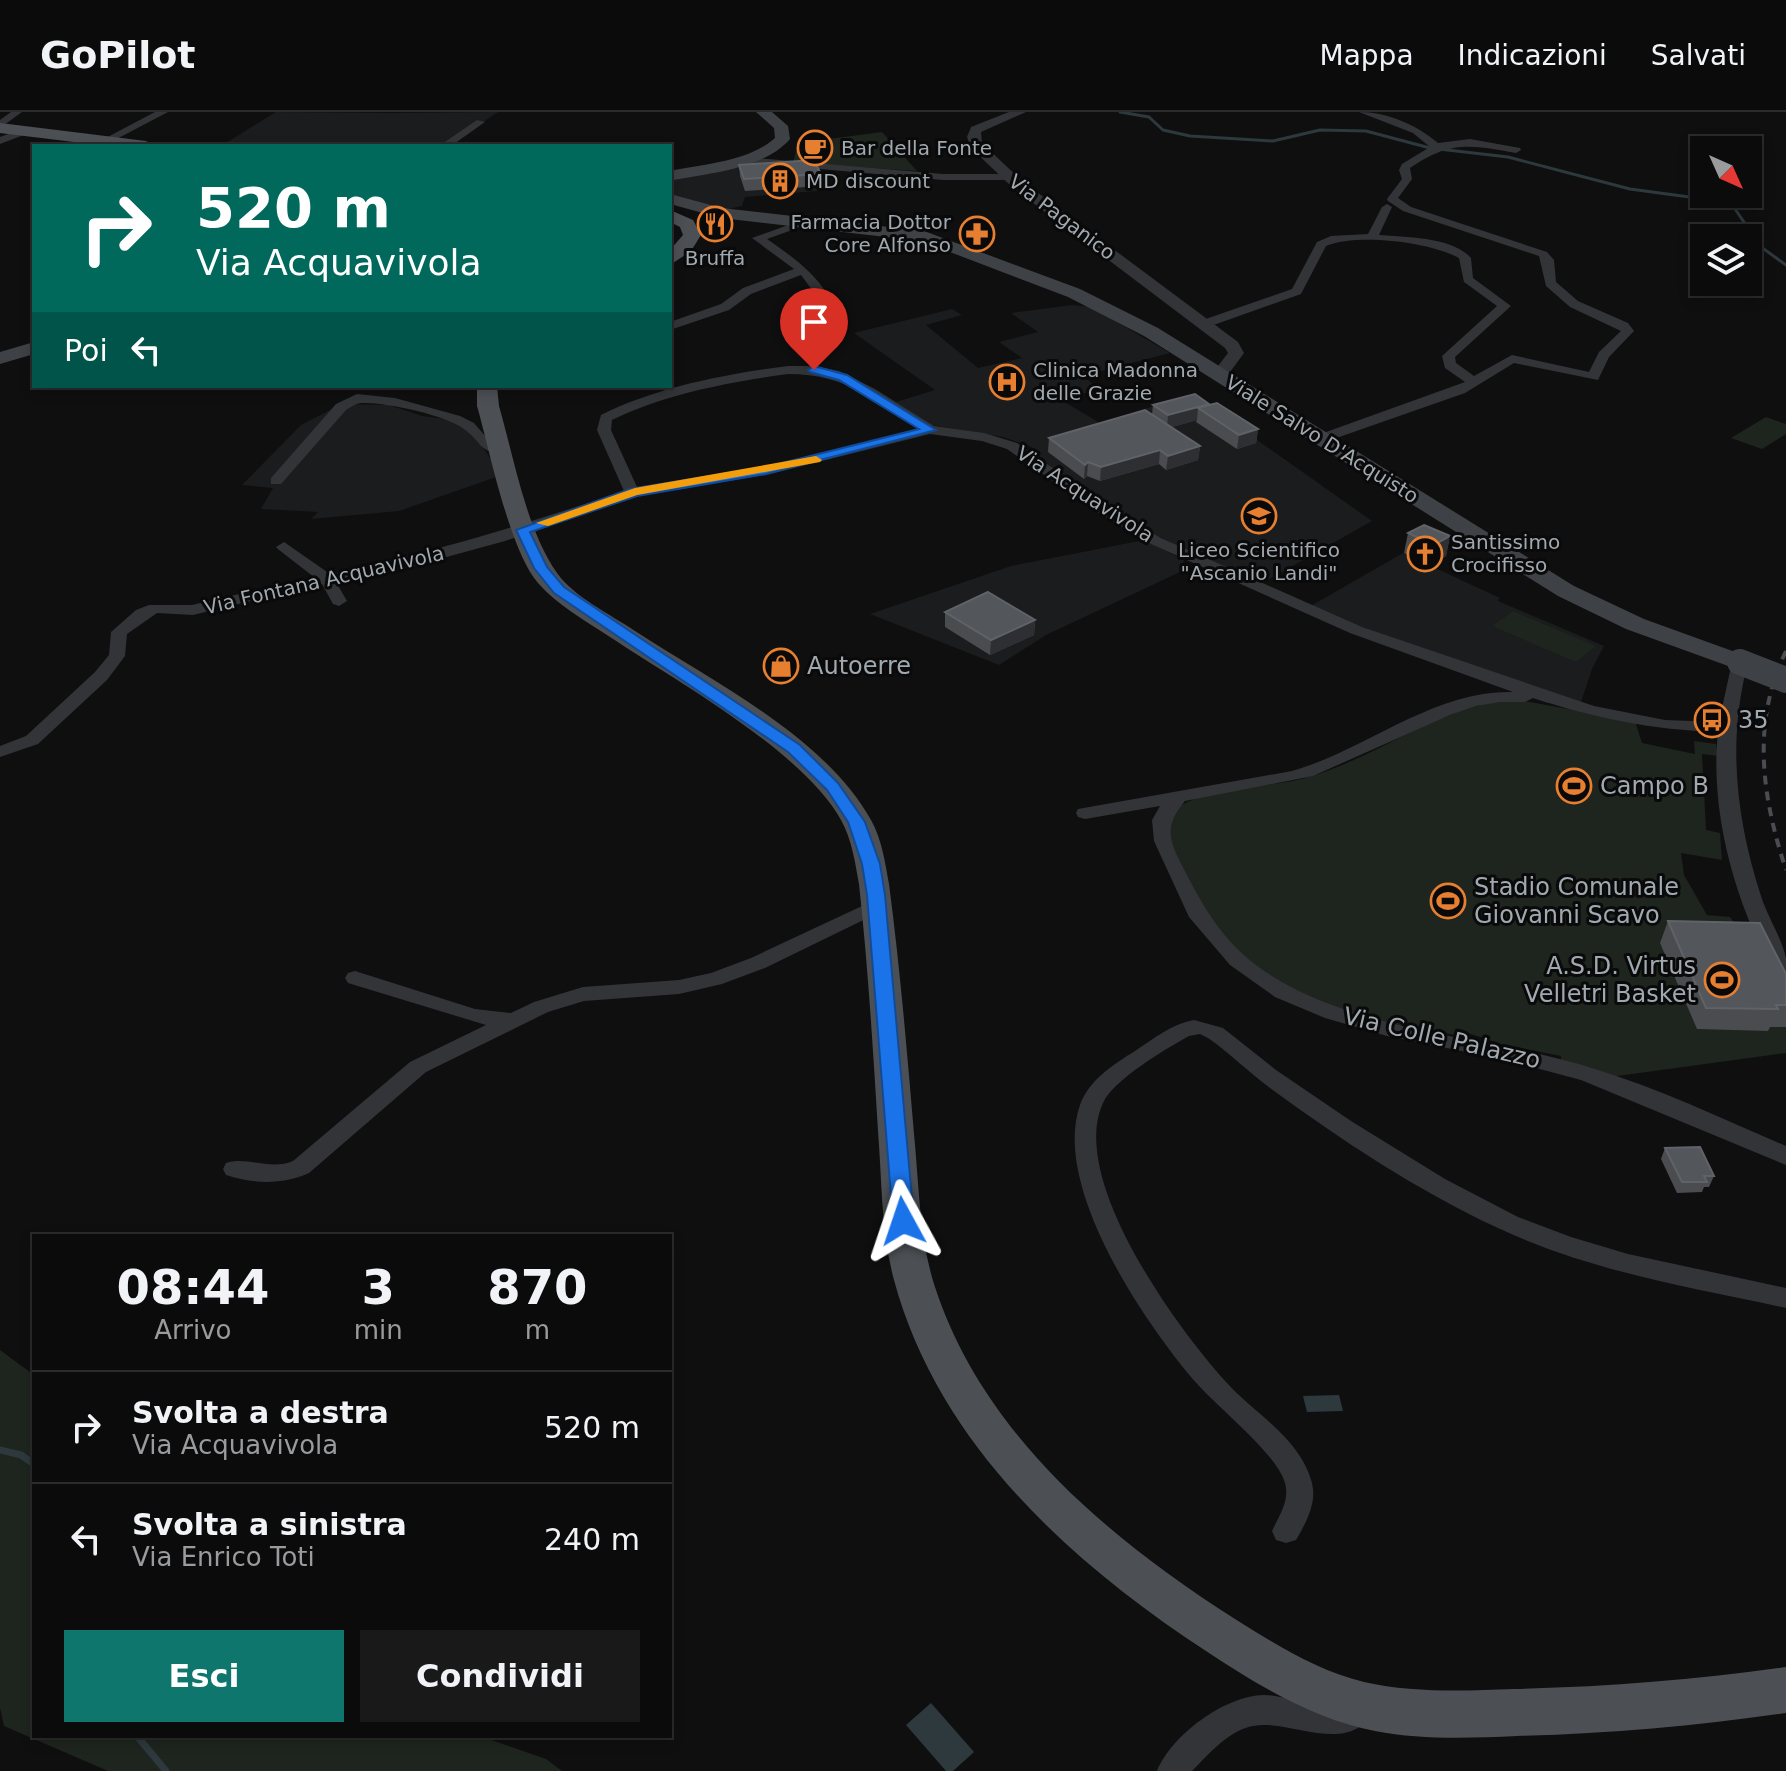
<!DOCTYPE html>
<html lang="it">
<style>
:root{--surface:#0b0b0c;--page:#19191a;--text:#f1f3f6;--muted:#9a9b9d;--line:#2b2b2d;--accent:#0f766e}
body{margin:0;font-family:"DejaVu Sans",sans-serif;background:var(--page);color:var(--text);height:100vh;display:flex;flex-direction:column;font-size:30px;white-space:nowrap}
*{box-sizing:border-box;margin:0}
p{font-size:26px;color:var(--muted)}
.icon{flex:none;width:44px;height:44px;fill:none;stroke:currentColor;stroke-width:2;stroke-linecap:round;stroke-linejoin:round}
.map{position:relative;flex:1;overflow:hidden}
.panel{position:absolute;left:32px;top:1122px;width:640px;height:504px;display:flex;flex-direction:column;background:var(--surface);border-radius:0px;box-shadow:0 4px 12px #0003,0 0 0 2px var(--line)}
.panel>*{flex:none}
.hud{position:absolute;left:32px;top:32px;width:640px;height:244px;border-radius:0px;box-shadow:0 4px 12px #0003,0 0 0 2px var(--line);background:#00695c;color:#fff;overflow:hidden}
.needle{width:52px;rotate:135deg}
.tools{position:absolute;left:1690px;top:24px;display:grid;gap:16px}
.tools a{display:grid;place-items:center;width:72px;height:72px;border-radius:0px;background:var(--surface);box-shadow:0 4px 12px #0003,0 0 0 2px var(--line);font-size:40px}
.pin{position:absolute;display:grid;place-items:center;width:68px;height:68px;color:#fff;margin:-82px -34px;border-radius:50% 50% 50% 0;rotate:-45deg;box-shadow:0 0 8px #0007}
.pin .icon{rotate:45deg}
.me{position:absolute;width:88px;margin:-44px;rotate:355deg;stroke-linejoin:round;filter:drop-shadow(0 0 6px #0008)}
.turn{display:flex;align-items:center;gap:28px;height:168px;padding:0 32px;font-size:36px}
.turn .icon{width:104px;height:104px;stroke-width:2.5}
.turn b{display:block;font-size:56px;line-height:68px}
.then{display:flex;align-items:center;height:76px;padding:0 32px;background:#0003;gap:16px;font-size:30px}
.eta{display:flex;justify-content:space-evenly;align-items:center;height:136px;text-align:center}
.eta b{font-size:48px;font-weight:600;line-height:56px}
.button{display:flex;gap:16px;margin-top:auto;padding:16px 32px}
.button a{flex:1;height:92px;border-radius:0px;background:var(--accent);color:#fff;font-size:32px;font-weight:600;line-height:92px;text-align:center}
.button a+a{background:var(--page);color:var(--text)}
ul{padding:0;list-style:none}
li{display:flex;align-items:center;gap:24px;height:112px;padding:0 32px;border-top:2px solid var(--line)}
li div{flex:1}
li b{display:block;font-size:30px}
li em{font-style:normal}
header{display:flex;align-items:center;gap:48px;box-sizing:border-box;height:112px;padding:0 40px;background:var(--surface);border-bottom:2px solid var(--line)}
header strong{font-size:38px}
nav{display:flex;gap:44px;margin-inline-start:auto;font-size:28px}
.map>svg:first-child{display:block}
.built{fill:#1b1c1d}
.green{fill:#1e241e}
.water{fill:#2d393d}
.lines{fill:none;stroke-linecap:round;stroke-linejoin:round}
.stream-far1{stroke:#2d393d;stroke-width:3}
.stream{stroke:#2d393d;stroke-width:7}
.minor{fill:#323437;fill-rule:evenodd}
.tertiary{fill:#323437;fill-rule:evenodd}
.secondary{fill:#3e4145;fill-rule:evenodd}
.primary{fill:#4c5054;fill-rule:evenodd}
.rail{stroke:#494c50;stroke-width:4;stroke-dasharray:9 7;stroke-linecap:butt}
.secondary-bridge{stroke:#3e4145;stroke-width:26}
.wall{fill:#4a4c4f}
.shaded-wall{fill:#2e2f32}
.building{fill:#53565a;stroke:#5f6367;stroke-width:2}
.route{fill:#1a73e8;stroke:#114b97;stroke-width:2}
.slow{fill:#f59e0b}
.labels{text-anchor:middle;dominant-baseline:central;stroke-width:6;stroke-linejoin:round;paint-order:stroke}
.far-poi-label{font-size:20px;fill:#a1a9b0;stroke:#0a0a0b;text-anchor:start}
.far-street-label{font-size:20px;fill:#a1a9b0;stroke:#0a0a0b}
.poi-label{font-size:24px;fill:#a1a9b0;stroke:#0a0a0b;text-anchor:start}
.street-label{font-size:24px;fill:#a1a9b0;stroke:#0a0a0b}
</style>
<header>
<strong>GoPilot</strong>
<nav><a>Mappa</a><a>Indicazioni</a><a>Salvati</a></nav>
</header>
<div class="map">
<svg width="1786" height="1659" viewBox="0 0 1786 1659">
<rect width="100%" height="100%" fill="#0f0f10"/>
<g class="built">
<path d="M276,0L391,1L498,0L448,34H221Z"/>
<path d="M749,54L821,58L829,78L745,85L742,94L724,98L670,86V69L713,58Z"/>
<path d="M1073,193L1091,195L1170,241L1082,264L1099,276L1063,289L1100,311L1192,282L1372,409L1259,473L1135,413L1038,347L1041,341L1029,334L1003,325L931,313L896,290L935,278L854,221L952,197L962,203L926,213L978,256L1022,246L999,230L1038,220L1011,201Z"/>
<path d="M342,292L389,293L422,304L455,308L470,317L502,363L399,399L311,407L318,400L261,397L273,376L242,373L301,313Z"/>
<path d="M1144,428L1184,448L1180,460L1046,523L999,553L870,502L1011,454Z"/>
<path d="M1403,441L1500,486L1498,489L1604,534L1592,557L1580,593L1510,571L1309,495Z"/>
</g>
<g class="green">
<path d="M882,20L917,59L793,51L798,31Z"/>
<path d="M1766,305L1786,312V322L1762,337L1731,326Z"/>
<path d="M1513,499L1596,534L1576,550L1492,514Z"/>
<path d="M1513,587L1635,609L1642,631L1695,642L1694,629L1716,632L1718,644L1702,642L1706,718L1720,721L1722,748L1681,741L1684,763L1707,803L1730,805L1786,884V941L1610,965L1561,950V944L1504,933L1456,917L1455,923L1357,905L1271,871L1242,848L1188,775L1170,731V700C1213,670 1264,679 1312,664C1381,643 1440,594 1513,587Z"/>
<path d="M0,1238L34,1263V1624H480L546,1647L562,1659H108L4,1614L0,1596Z"/>
</g>
<g class="water">
<path d="M1339,1283L1343,1299L1307,1300L1303,1284Z"/>
<path d="M931,1591L974,1640L953,1659H946L906,1613Z"/>
</g>
<g class="lines">
<path class="stream-far1" d="M1120,0L1149,5L1163,18L1190,24L1273,29L1320,18L1366,19L1430,36L1508,45L1630,77L1719,89L1733,94L1761,135L1786,153"/>
<g class="stream">
<path d="M0,1338L21,1343L34,1352"/>
<path d="M137,1624L166,1659"/>
</g>
<g class="minor">
<path d="M11,0H22L0,16V8Z"/>
<path d="M155,0H168L109,31L100,29Z"/>
<path d="M1359,0C1387,0 1417,13 1438,31L1470,27L1520,36L1521,38L1516,41C1470,33 1451,28 1410,56L1412,67L1398,86L1411,95L1547,140L1554,148L1556,170L1578,189L1628,211L1634,219L1609,245L1598,268L1514,251L1465,281L1325,330H1315V324L1465,270L1445,256L1442,244L1497,194L1464,170L1459,146C1430,130 1357,121 1326,134L1301,182L1208,215H1200V209L1292,177L1317,130L1331,124L1368,122L1382,95L1387,92L1392,95L1379,123C1405,125 1453,125 1471,146L1473,166L1511,194L1455,245L1456,251L1474,264L1512,243L1589,260L1599,240L1621,219L1570,195L1546,174L1539,144L1403,99L1388,89L1387,87L1402,67L1399,58L1402,52L1430,35L1413,21Z"/>
<path d="M477,8L485,10L451,34H439Z"/>
<path d="M25,16L29,21L0,32V25Z"/>
<path d="M745,45L943,62H1009L1014,65L1009,68H943L741,50V46Z"/>
<path d="M802,108L808,111L806,113L767,127C791,144 812,158 828,183L826,186H818L801,163L751,182L729,198L670,218V210L721,192L743,176L794,157L752,126Z"/>
<path d="M788,254H813L839,259L875,277L934,314L984,321L1017,331L1104,392L1161,426L1362,515L1594,594L1665,608L1719,610L1732,550L1740,545L1746,546L1748,550C1727,630 1736,706 1761,784C1767,804 1783,828 1786,847C1786,854 1786,863 1786,871L1779,869C1737,799 1709,702 1718,620C1653,618 1594,606 1533,586L1525,590H1500L1476,594L1450,603L1313,664L1185,689C1160,718 1172,734 1188,765C1203,794 1220,822 1245,844C1332,920 1486,922 1595,957C1660,977 1723,1007 1786,1034V1053L1581,968L1502,947L1387,924L1325,906L1275,885L1230,853L1189,805L1154,729L1152,708L1160,694L1085,707L1078,705L1076,701L1078,697L1292,659C1366,638 1433,578 1513,580L1350,521L1151,432L1094,398L1007,337L982,329L930,322L766,363L638,384L505,429L410,455L336,470L347,489L339,494L333,492L322,472L193,503L157,501L127,522L125,544L107,568L38,632L0,645V634L26,624L95,560L109,543L111,520L136,498L149,493H192L314,465L279,438L276,435L284,430L330,462C432,441 526,412 624,379L597,318L601,303C657,275 726,262 788,254ZM788,262C847,262 871,287 919,317L766,355L637,375L611,318L612,308C665,282 730,270 788,262Z"/>
<path d="M357,282L395,286L460,304L474,311L493,333L510,340L503,344C476,337 483,331 464,317C446,303 385,290 362,291C356,291 351,295 346,298L281,372H271V366L336,292Z"/>
<path d="M877,787L887,793L884,798L765,856L722,872L679,882L584,889L548,900L426,960L309,1061C282,1073 254,1072 226,1063L223,1057L226,1051C248,1044 270,1059 293,1049L410,950L486,913L348,871L345,866L348,861L355,859L475,897L511,901L534,890L583,875L679,868L711,861L751,846Z"/>
<path d="M1194,908L1223,916L1276,958L1351,1009L1445,1067L1518,1105L1571,1125L1628,1142L1786,1176V1196C1689,1175 1589,1159 1498,1116C1418,1079 1341,1028 1270,976C1248,960 1230,941 1208,926L1200,922L1189,924C1167,936 1113,968 1103,991C1068,1067 1177,1216 1226,1270C1255,1302 1300,1326 1312,1371C1317,1391 1306,1411 1296,1428L1286,1431L1276,1428L1272,1419C1280,1402 1291,1387 1284,1368C1273,1338 1214,1293 1191,1265C1141,1205 1052,1073 1080,993C1089,968 1114,952 1135,939C1155,926 1171,912 1194,908Z"/>
<path d="M1359,1581L1369,1586L1374,1596C1352,1647 1290,1606 1253,1614C1229,1618 1208,1643 1192,1659H1157C1172,1623 1224,1584 1264,1583C1287,1583 1314,1599 1337,1593C1345,1591 1352,1584 1359,1581Z"/>
</g>
<path class="tertiary" d="M1009,0H1026L981,20L982,31L1022,69L1238,230L1244,241L1225,267L1219,268L1211,263L1228,241L1225,236L1012,75L971,36L967,25L971,15Z"/>
<g class="secondary">
<path d="M756,0H772L788,14L790,27C763,58 708,61 670,69V59C704,52 748,50 775,26L774,16Z"/>
<path d="M670,82L722,96L924,119L1080,177L1158,216L1574,474L1644,507L1749,545L1752,550L1749,555H1731L1626,517L1558,484L1144,224L1068,185L921,129L721,106L670,92Z"/>
<path d="M34,230V242L0,252V240Z"/>
</g>
<g class="primary">
<path d="M0,11L146,29L154,34H107L0,21Z"/>
<path d="M670,98L693,108L701,123L691,139L670,153V138L683,123L680,115L670,110Z"/>
<path d="M477,274H497L499,294C514,346 526,417 557,461C574,485 610,502 635,519C713,570 824,624 871,708C882,728 885,750 889,772C900,855 907,939 914,1022C919,1072 919,1124 934,1172C981,1320 1108,1426 1235,1507C1275,1532 1317,1559 1364,1570C1413,1581 1464,1579 1514,1577C1605,1575 1696,1568 1786,1555V1601C1697,1614 1607,1622 1517,1624C1470,1626 1421,1628 1375,1619C1314,1607 1257,1573 1206,1539C1070,1450 938,1331 894,1168C881,1120 882,1069 878,1019C873,937 868,854 859,772C855,750 852,728 841,708C804,640 676,569 610,525C586,509 557,493 538,471C509,437 490,339 477,294Z"/>
</g>
<path class="rail" d="M1786,539C1751,611 1762,685 1786,758"/>
<path class="secondary-bridge" d="M1740,550L1786,568"/>
</g>
<g class="wall">
<path d="M739,53L821,62V74L745,79L740,64Z"/>
<path d="M1153,293H1209L1258,317L1256,331L1237,337L1196,310L1197,308L1171,315L1200,334L1198,348L1166,358L1159,352L1100,369L1087,364L1084,367L1048,340L1049,326L1152,302Z"/>
<path d="M1408,421L1450,424L1446,444L1430,453L1404,441Z"/>
<path d="M945,500L1035,508L1034,523L990,543L945,515Z"/>
<path d="M1668,809L1786,862V915H1770L1768,919L1697,917L1660,831Z"/>
<path d="M1665,1036L1714,1064L1709,1075H1704L1702,1080L1677,1081L1661,1047Z"/>
</g>
<g class="shaded-wall">
<path d="M1209,292L1208,302L1198,296L1197,308L1167,317L1168,303Z"/>
<path d="M1258,317L1256,331L1237,337L1239,323Z"/>
<path d="M1200,334L1198,348L1166,358L1168,344Z"/>
<path d="M1160,338L1159,352L1100,369L1101,355Z"/>
<path d="M1088,350L1087,364L1084,367L1085,353Z"/>
<path d="M1450,424L1446,444L1430,453L1434,433Z"/>
<path d="M1035,508L1034,523L990,543L991,528Z"/>
</g>
<g class="building">
<path d="M814,48L821,62L744,67L739,53Z"/>
<path d="M1195,282L1209,292L1168,303L1153,293Z"/>
<path d="M1217,291L1258,317L1239,323L1198,296Z"/>
<path d="M1145,298L1200,334L1168,344L1160,338L1101,355L1088,350L1085,353L1049,326Z"/>
<path d="M1424,413L1450,424L1434,433L1408,421Z"/>
<path d="M988,480L1035,508L991,528L945,500Z"/>
<path d="M1668,809L1760,811L1786,862V893H1776L1778,897L1706,896Z"/>
<path d="M1700,1035L1714,1064H1704L1707,1070H1682L1665,1036Z"/>
</g>
<path class="route" d="M814,254L847,263L936,318L766,362L637,384L530,420L547,455L564,475L800,633L838,671L865,710L880,752L885,783L914,1109L911,1115L903,1117L896,1115L893,1109L867,783L862,752L848,710L827,678L788,640L554,481L534,456L516,418L630,377L766,355L919,317L839,268L810,260L808,258Z"/>
<path class="slow" d="M816,344L822,348L820,350L637,383L548,414L536,411L635,376Z"/>
<defs>
<g id="cafe-ring" transform="scale(1.8)"><circle r="9.5" fill="#0a0a0b" stroke="#e77f30" stroke-width="1.5"/><path d="M-5.5-4.5H6V0H3Q3 3.5 0 3.5H-2.5Q-5.5 3.5-5.5 0ZM3-3.2v2h1.7v-2ZM-6 4.5H4V6H-6Z" fill="#e77f30"/></g>
<g id="building-ring" transform="scale(1.8)"><circle r="9.5" fill="#0a0a0b" stroke="#e77f30" stroke-width="1.5"/><path d="M-4-6H4V6H1V3H-1V6H-4ZM-2.5-4.3h1.7v1.8h-1.7ZM.8-4.3h1.7v1.8H.8ZM-2.5-1h1.7V.8h-1.7ZM.8-1h1.7V.8H.8Z" fill="#e77f30"/></g>
<g id="restaurant-ring" transform="scale(1.8)"><circle r="9.5" fill="#0a0a0b" stroke="#e77f30" stroke-width="1.5"/><path d="M-5-6h1v4h1v-4h1v4h1v-4h1v5L-1.5 .5V6h-2V.5L-5-1ZM5-6V6H3V1.5H1.5Q1.5-4 5-6Z" fill="#e77f30"/></g>
<g id="pharmacy-ring" transform="scale(1.8)"><circle r="9.5" fill="#0a0a0b" stroke="#e77f30" stroke-width="1.5"/><path d="M-2-6h4v4h4v4h-4v4h-4v-4h-4v-4h4Z" fill="#e77f30"/></g>
<g id="hospital-ring" transform="scale(1.8)"><circle r="9.5" fill="#0a0a0b" stroke="#e77f30" stroke-width="1.5"/><path d="M-5-5h3v3.5h4V-5h3V5h-3V1.5h-4V5h-3Z" fill="#e77f30"/></g>
<g id="school-ring" transform="scale(1.8)"><circle r="9.5" fill="#0a0a0b" stroke="#e77f30" stroke-width="1.5"/><path d="M0-5L7-2L0 1L-7-2ZM-4 1L0 2.5L4 1V4Q0 6-4 4Z" fill="#e77f30"/></g>
<g id="church-ring" transform="scale(1.8)"><circle r="9.5" fill="#0a0a0b" stroke="#e77f30" stroke-width="1.5"/><path d="M-1.2-6h2.4v3.5h3.3v2.4h-3.3V6h-2.4V-.1h-3.3v-2.4h3.3Z" fill="#e77f30"/></g>
<g id="shop-ring" transform="scale(1.8)"><circle r="9.5" fill="#0a0a0b" stroke="#e77f30" stroke-width="1.5"/><path d="M-5-2.5h2.3a2.7 3.5 0 0 1 5.4 0H5L5.5 6h-11ZM-1.5-2.5h3a1.5 2.3 0 0 0-3 0Z" fill="#e77f30"/></g>
<g id="bus-ring" transform="scale(1.8)"><circle r="9.5" fill="#0a0a0b" stroke="#e77f30" stroke-width="1.5"/><path d="M-5-6H5V4H4V6H2V4H-2V6H-4V4H-5ZM-3.5-4V0h7V-4ZM-3.5 1.2v1.5H-2V1.2ZM2 1.2v1.5H3.5V1.2Z" fill="#e77f30"/></g>
<g id="stadium-ring" transform="scale(1.8)"><circle r="9.5" fill="#0a0a0b" stroke="#e77f30" stroke-width="1.5"/><path d="M0-5a6.5 5 0 1 0 0 10a6.5 5 0 1 0 0-10ZM-3.5-1.8h7v3.6h-7Z" fill="#e77f30"/></g>
</defs>
<g fill-rule="evenodd">
<use href="#cafe-ring" x="815" y="36"/>
<use href="#building-ring" x="780" y="69"/>
<use href="#restaurant-ring" x="715" y="112"/>
<use href="#pharmacy-ring" x="977" y="122"/>
<use href="#hospital-ring" x="1007" y="270"/>
<use href="#school-ring" x="1259" y="404"/>
<use href="#church-ring" x="1425" y="442"/>
<use href="#shop-ring" x="781" y="554"/>
<use href="#bus-ring" x="1712" y="608"/>
<use href="#stadium-ring" x="1574" y="674"/>
<use href="#stadium-ring" x="1448" y="789"/>
<use href="#stadium-ring" x="1722" y="868"/>
</g>
<g class="labels">
<g class="far-poi-label">
<text x="841" y="36">Bar della Fonte</text>
<text x="806" y="69">MD discount</text>
<text x="951" y="110" text-anchor="end">Farmacia Dottor<tspan x="951" dy="23">Core Alfonso</tspan></text>
<text x="715" y="146" text-anchor="middle">Bruffa</text>
<text x="1033" y="258">Clinica Madonna<tspan x="1033" dy="23">delle Grazie</tspan></text>
<text x="1451" y="430">Santissimo<tspan x="1451" dy="23">Crocifisso</tspan></text>
<text x="1259" y="438" text-anchor="middle">Liceo Scientifico<tspan x="1259" dy="23">"Ascanio Landi"</tspan></text>
</g>
<g class="far-street-label">
<text transform="translate(1062 105) rotate(37)">Via Paganico</text>
<text transform="translate(1322 327) rotate(32)">Viale Salvo D'Acquisto</text>
<text transform="translate(1085 382) rotate(33)">Via Acquavivola</text>
<text transform="translate(324 468) rotate(-13)">Via Fontana Acquavivola</text>
</g>
<g class="poi-label">
<text x="807" y="554">Autoerre</text>
<text x="1738" y="608">35</text>
<text x="1600" y="674">Campo B</text>
<text x="1474" y="775">Stadio Comunale<tspan x="1474" dy="28">Giovanni Scavo</tspan></text>
<text x="1696" y="854" text-anchor="end">A.S.D. Virtus<tspan x="1696" dy="28">Velletri Basket</tspan></text>
</g>
<g class="street-label">
<text transform="translate(1442 926) rotate(13)">Via Colle Palazzo</text>
</g>
</g>
</svg>
<div class="tools">
<a><svg class="needle" viewBox="-14 -14 28 28"><path d="M0-13l5 13h-10z" fill="#e53935"/><path d="M0 13l5-13h-10z" fill="#9a9b9d"/></svg></a>
<a><svg class="icon" aria-label="layers" viewBox="0 0 24 24"><path d="M12 4l9 5-9 5-9-5zM3 14l9 5 9-5"/></svg></a>
</div>
<div class="pin" style="left:814px;top:258px;background:#d93025"><svg class="icon" aria-label="arrive" viewBox="0 0 24 24"><path d="M6 21V4h12l-3 4 3 4H6"/></svg></div>
<svg class="me" style="left:903px;top:1109px" viewBox="-20 -20 40 40"><path d="M0-17L14 15 0 8-14 15z" fill="#1a73e8" stroke="#fff" stroke-width="4"/></svg>
<div class="hud">
<div class="turn"><svg class="icon" aria-label="right" viewBox="0 0 24 24"><path d="M7 20v-9h11M14 6l5 5-5 5"/></svg><div><b>520 m</b>Via Acquavivola</div></div>
<div class="then">Poi<svg class="icon" aria-label="left" viewBox="0 0 24 24"><path d="M17 20v-9H6M10 6l-5 5 5 5"/></svg></div>
</div>
<section class="panel">
<div class="eta">
<div><b>08:44</b><p>Arrivo</p></div>
<div><b>3</b><p>min</p></div>
<div><b>870</b><p>m</p></div>
</div>
<ul>
<li><svg class="icon" aria-label="right" viewBox="0 0 24 24"><path d="M7 20v-9h11M14 6l5 5-5 5"/></svg><div><b>Svolta a destra</b><p>Via Acquavivola</p></div><em>520 m</em></li>
<li><svg class="icon" aria-label="left" viewBox="0 0 24 24"><path d="M17 20v-9H6M10 6l-5 5 5 5"/></svg><div><b>Svolta a sinistra</b><p>Via Enrico Toti</p></div><em>240 m</em></li>
</ul>
<div class="button"><a>Esci</a><a>Condividi</a></div>
</section>
</div>
